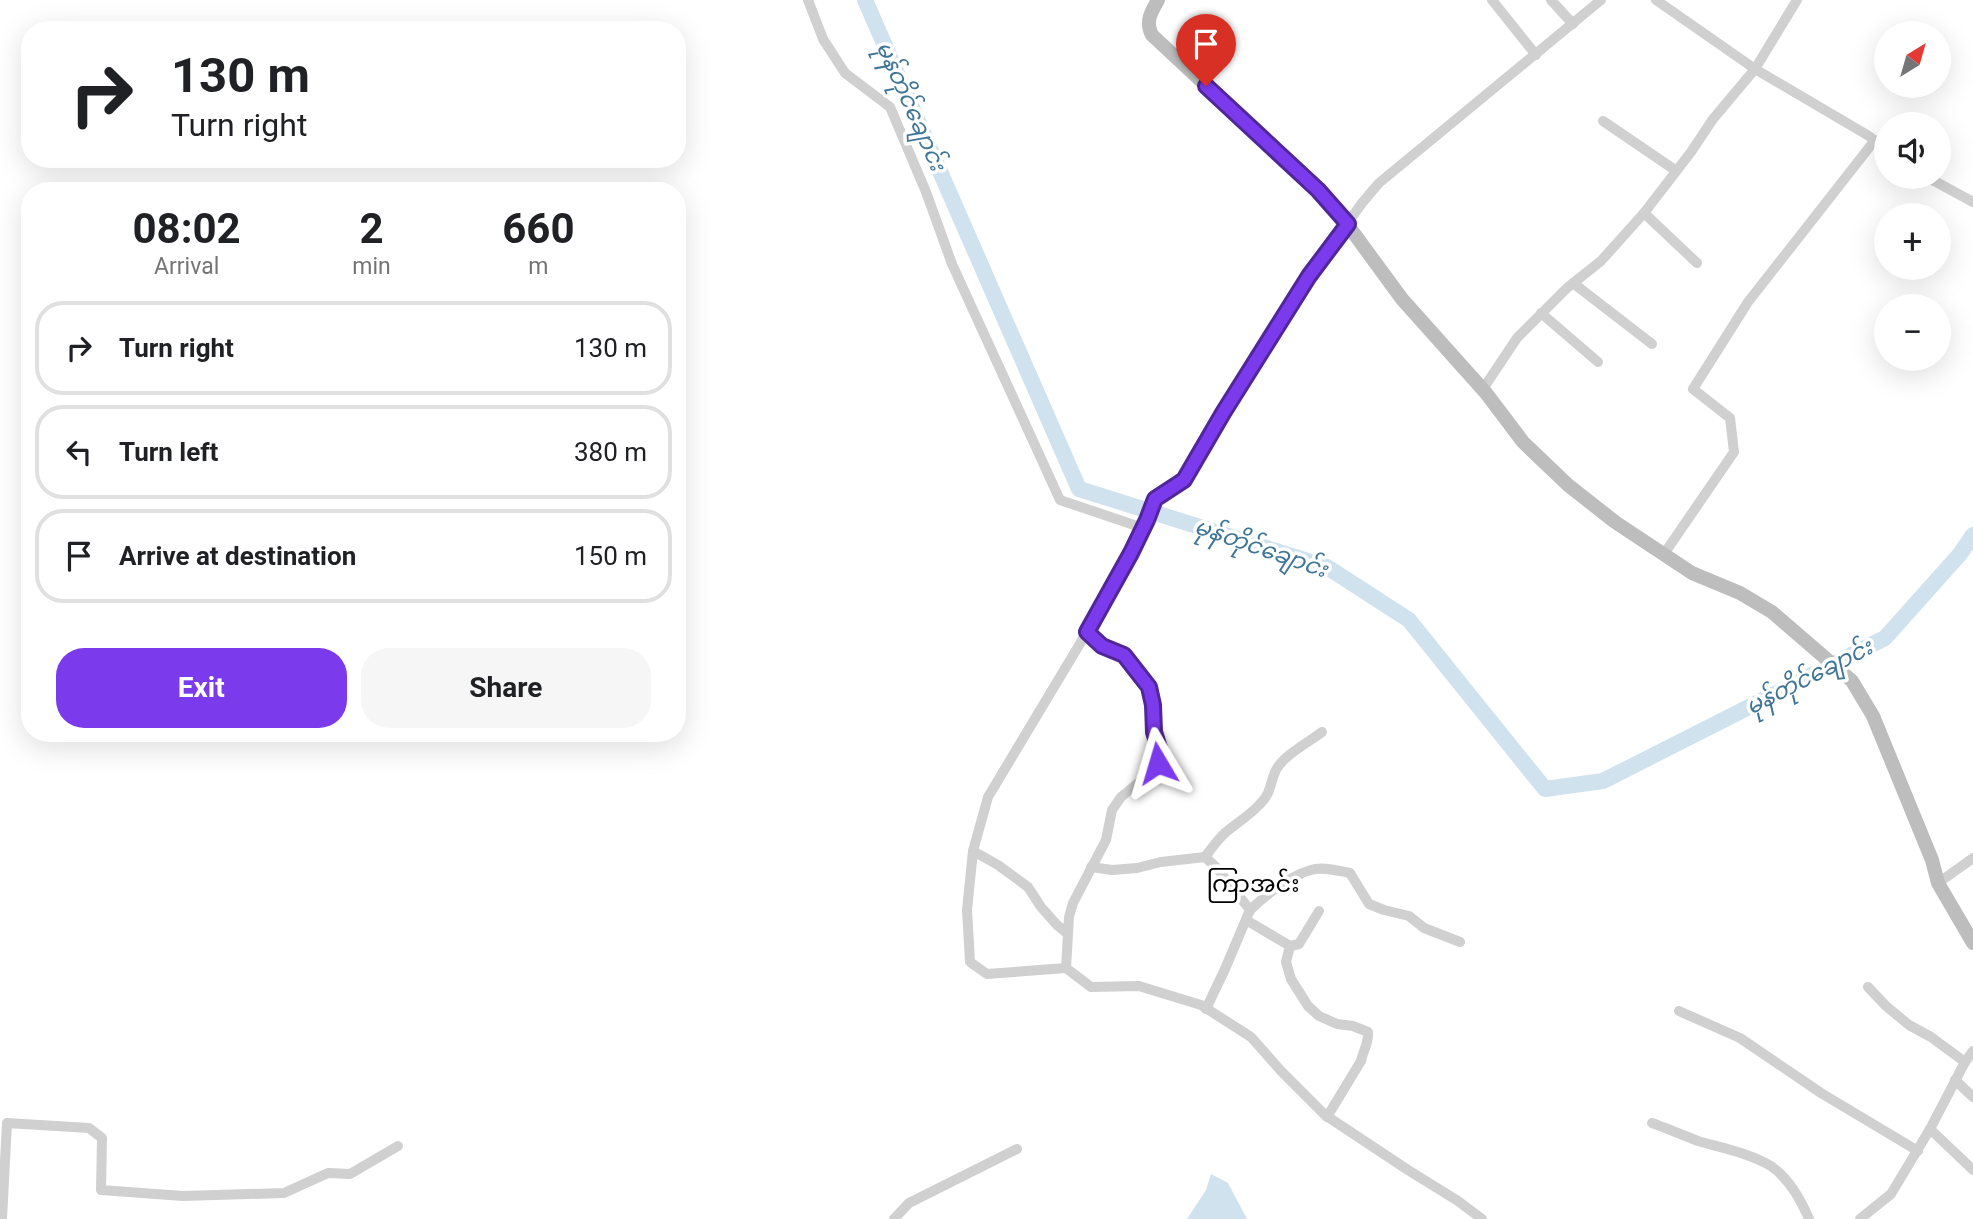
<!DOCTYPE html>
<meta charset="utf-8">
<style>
:root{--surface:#fff;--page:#f6f6f6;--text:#202124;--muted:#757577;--line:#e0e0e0;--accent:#7c3aed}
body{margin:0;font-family:Roboto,"Noto Sans Myanmar",sans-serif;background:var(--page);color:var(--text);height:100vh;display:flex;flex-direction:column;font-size:26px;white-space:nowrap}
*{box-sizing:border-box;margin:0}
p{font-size:23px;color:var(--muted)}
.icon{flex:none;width:38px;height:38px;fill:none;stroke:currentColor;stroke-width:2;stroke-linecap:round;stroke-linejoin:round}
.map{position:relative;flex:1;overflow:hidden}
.sheet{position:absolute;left:21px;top:182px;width:665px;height:560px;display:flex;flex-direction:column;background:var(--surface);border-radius:28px;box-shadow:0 7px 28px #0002}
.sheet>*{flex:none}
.guide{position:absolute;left:21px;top:21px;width:665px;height:147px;border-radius:28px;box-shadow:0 7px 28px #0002;background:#fff;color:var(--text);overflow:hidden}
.needle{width:46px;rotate:37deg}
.fabs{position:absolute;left:1874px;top:21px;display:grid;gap:14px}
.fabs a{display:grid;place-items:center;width:77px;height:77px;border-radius:50%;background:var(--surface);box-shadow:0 7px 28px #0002;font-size:35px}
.pin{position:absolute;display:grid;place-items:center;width:60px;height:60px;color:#fff;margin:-72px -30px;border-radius:50% 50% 50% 0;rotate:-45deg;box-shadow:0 0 7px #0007}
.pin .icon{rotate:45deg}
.me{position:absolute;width:77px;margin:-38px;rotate:353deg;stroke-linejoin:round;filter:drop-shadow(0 0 5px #0008)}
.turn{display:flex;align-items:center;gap:24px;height:147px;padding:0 35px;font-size:32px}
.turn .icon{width:91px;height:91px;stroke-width:2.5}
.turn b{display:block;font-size:49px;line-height:60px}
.eta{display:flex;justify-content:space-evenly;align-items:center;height:119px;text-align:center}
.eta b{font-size:42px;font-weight:700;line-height:49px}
.cta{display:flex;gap:14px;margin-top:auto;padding:14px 35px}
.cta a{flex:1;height:80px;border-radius:28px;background:var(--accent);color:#fff;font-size:28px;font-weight:700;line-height:80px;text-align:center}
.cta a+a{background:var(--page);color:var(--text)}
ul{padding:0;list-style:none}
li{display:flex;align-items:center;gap:21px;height:94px;margin:0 14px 10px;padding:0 21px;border:4px solid var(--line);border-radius:28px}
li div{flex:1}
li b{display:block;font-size:26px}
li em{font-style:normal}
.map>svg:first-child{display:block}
.water{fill:#cfe2ee}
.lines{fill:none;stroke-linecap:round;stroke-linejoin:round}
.river{stroke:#cfe2ee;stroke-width:16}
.street{stroke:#d0d0d0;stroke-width:10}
.secondary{stroke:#bdbdbd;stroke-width:14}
.route-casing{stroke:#51269a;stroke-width:18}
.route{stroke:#7c3aed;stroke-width:12}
.labels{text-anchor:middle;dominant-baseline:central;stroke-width:7;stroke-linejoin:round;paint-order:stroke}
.water-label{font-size:23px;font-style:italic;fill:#3f7597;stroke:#fff}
.quarter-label{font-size:24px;fill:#000;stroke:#fff}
</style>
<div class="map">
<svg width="1973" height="1219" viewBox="0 0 1973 1219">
<rect width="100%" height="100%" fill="#fff"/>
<path class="water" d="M1211,1174L1228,1183L1247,1219H1187L1206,1190Z"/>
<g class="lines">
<path class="river" d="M865,0L1079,489L1327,567L1409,620L1545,789L1603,781L1885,638L1960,554L1973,535"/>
<g class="street">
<path d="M808,0L823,39L845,73L890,107L926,192L952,264L1060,500L1143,528"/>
<path d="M1492,0L1536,55"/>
<path d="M1551,0L1573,24"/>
<path d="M1656,0L1755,69L1869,136L1886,150"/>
<path d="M1603,121L1675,170"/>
<path d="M1927,177L1973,202"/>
<path d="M1644,213L1697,263"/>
<path d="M1573,283L1652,344"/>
<path d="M1541,313L1598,362"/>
<path d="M1483,389L1517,338L1567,288L1601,261L1644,213L1691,152L1713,119L1755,69L1797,0"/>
<path d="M1664,554L1734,452L1730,418L1693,389L1748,302L1875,140"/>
<path d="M973,851L998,865L1028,887L1041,907L1057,925L1067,933"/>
<path d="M1205,857C1211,849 1218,839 1226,832C1237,823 1250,815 1260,804C1271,794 1270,782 1276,770C1284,755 1309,742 1322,732"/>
<path d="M1091,867L1112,870L1137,868L1161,862L1205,857L1217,868L1250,910L1225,969L1206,1009"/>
<path d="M1938,883L1973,858"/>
<path d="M1250,910C1266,895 1290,876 1311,870C1322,866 1339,871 1350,873L1369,904L1384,910L1409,916L1424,928L1460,942"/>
<path d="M1246,920L1290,946L1286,962L1291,979L1308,1006L1319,1016L1337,1024L1353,1026L1368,1032C1369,1044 1363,1050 1361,1061L1327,1117"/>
<path d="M1290,946L1299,944L1319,911"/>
<path d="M1066,968L1069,917L1073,903L1106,840L1112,810L1121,797L1143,779L1158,763L1160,751L1154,732L1153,705L1149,687L1124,655L1102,646L1087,632"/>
<path d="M1868,987L1886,1006L1909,1025L1931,1037L1965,1062"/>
<path d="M1679,1011L1740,1038L1821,1093L1918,1151"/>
<path d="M1955,1080L1973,1097"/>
<path d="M1652,1123C1668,1129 1683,1135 1698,1141C1722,1148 1749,1153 1771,1166C1788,1178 1801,1200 1809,1219"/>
<path d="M1930,1129L1973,1170"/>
<path d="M2,1219L7,1123L89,1128L102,1138L101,1190L183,1196L284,1193L328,1173L350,1174L398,1146"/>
<path d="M894,1219L909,1203L1017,1149"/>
<path d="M1482,1219L1458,1201L1408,1170L1325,1115L1281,1071L1251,1037L1201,1005L1139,986L1091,987L1066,968L987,974L970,962L967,910L973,851L988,797L1087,632L1131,553L1147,520L1155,499L1184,480L1223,413L1309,277L1362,203L1379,183L1601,0"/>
<path d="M1860,1219L1891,1194L1930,1129L1965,1062L1973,1051"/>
</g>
<path class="secondary" d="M1158,0C1151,12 1145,22 1152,35L1318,190L1347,224L1402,299L1486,393L1523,442L1568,485L1615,522L1692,573L1740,593L1772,612L1852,681L1873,716L1932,860L1938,883L1973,943"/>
</g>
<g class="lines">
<g class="route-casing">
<path id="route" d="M1158,763L1160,751L1154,732L1153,705L1149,687L1124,655L1102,646L1087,632L1131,553L1147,520L1155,499L1184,480L1223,413L1309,276L1348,224L1318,190L1206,86"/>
</g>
<use href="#route" class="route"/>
</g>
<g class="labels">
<g class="water-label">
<text transform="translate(911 106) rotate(66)">မုန်တိုင်ချောင်း</text>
<text transform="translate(1261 548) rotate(19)">မုန်တိုင်ချောင်း</text>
<text transform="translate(1809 677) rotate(-27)">မုန်တိုင်ချောင်း</text>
</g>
<g class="quarter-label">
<text x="1253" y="884">ကြာအင်း</text>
</g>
</g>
</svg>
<div class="fabs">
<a><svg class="needle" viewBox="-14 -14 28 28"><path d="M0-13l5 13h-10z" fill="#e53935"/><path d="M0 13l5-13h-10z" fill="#757577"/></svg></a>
<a><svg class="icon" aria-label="sound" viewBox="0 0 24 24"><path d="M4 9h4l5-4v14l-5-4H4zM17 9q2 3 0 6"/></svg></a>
<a>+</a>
<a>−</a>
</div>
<div class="pin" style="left:1206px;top:86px;background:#d93025"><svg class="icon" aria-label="arrive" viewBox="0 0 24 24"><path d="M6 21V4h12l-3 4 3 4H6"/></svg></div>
<svg class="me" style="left:1158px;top:763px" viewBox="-20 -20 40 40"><path d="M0-17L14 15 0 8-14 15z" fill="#7c3aed" stroke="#fff" stroke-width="4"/></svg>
<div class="guide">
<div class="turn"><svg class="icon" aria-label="right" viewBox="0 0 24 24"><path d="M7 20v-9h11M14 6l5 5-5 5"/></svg><div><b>130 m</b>Turn right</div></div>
</div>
<section class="sheet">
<div class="eta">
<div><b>08:02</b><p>Arrival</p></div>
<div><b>2</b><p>min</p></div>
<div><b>660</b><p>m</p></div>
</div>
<ul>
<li><svg class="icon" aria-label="right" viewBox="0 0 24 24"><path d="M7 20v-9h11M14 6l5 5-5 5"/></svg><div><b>Turn right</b></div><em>130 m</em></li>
<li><svg class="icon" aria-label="left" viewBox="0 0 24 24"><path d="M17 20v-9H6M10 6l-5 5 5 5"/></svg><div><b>Turn left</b></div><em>380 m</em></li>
<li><svg class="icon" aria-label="arrive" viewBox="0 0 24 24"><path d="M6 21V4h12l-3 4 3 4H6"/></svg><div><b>Arrive at destination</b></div><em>150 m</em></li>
</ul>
<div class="cta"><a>Exit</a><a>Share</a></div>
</section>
</div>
